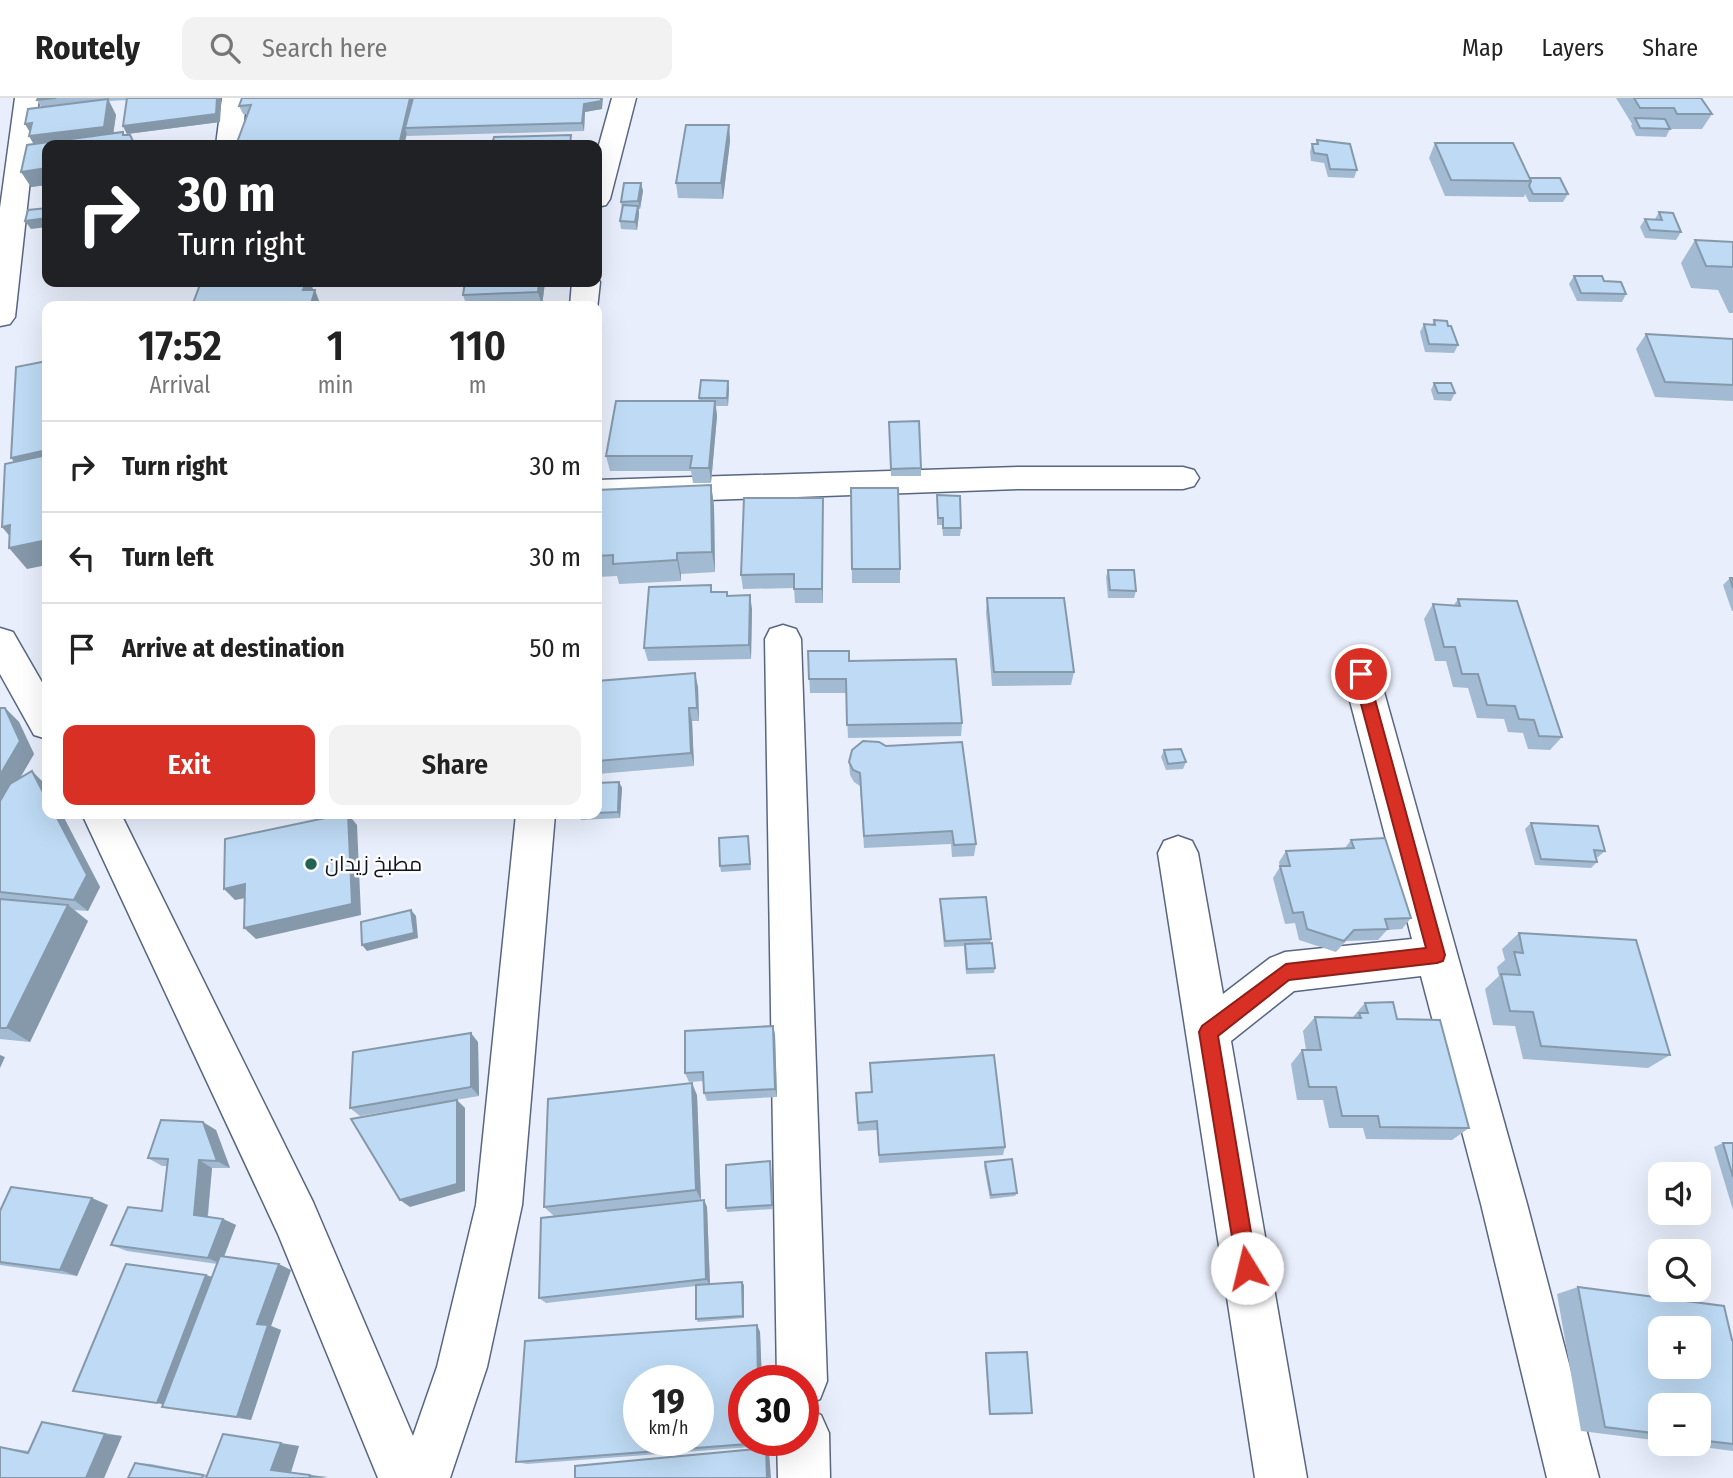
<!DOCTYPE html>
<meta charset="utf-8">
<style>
:root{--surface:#fff;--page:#f2f2f2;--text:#222;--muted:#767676;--line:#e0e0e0;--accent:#d93025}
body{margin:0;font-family:"Fira Sans Condensed",Cairo,sans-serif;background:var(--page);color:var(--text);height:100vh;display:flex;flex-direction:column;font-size:26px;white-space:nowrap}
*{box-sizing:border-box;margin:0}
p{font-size:23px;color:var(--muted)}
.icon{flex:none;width:38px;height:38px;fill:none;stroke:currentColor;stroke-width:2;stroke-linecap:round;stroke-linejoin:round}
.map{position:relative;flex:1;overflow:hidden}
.details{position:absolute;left:42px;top:203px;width:560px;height:518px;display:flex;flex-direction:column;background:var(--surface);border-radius:14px;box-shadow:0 7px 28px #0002}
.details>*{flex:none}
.banner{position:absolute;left:42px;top:42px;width:560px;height:147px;border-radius:14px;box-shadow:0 7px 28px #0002;background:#202124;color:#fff;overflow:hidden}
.tools{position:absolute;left:1648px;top:1064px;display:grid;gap:14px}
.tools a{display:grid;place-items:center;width:63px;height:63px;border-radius:14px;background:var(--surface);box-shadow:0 7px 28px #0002;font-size:35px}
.speed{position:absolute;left:623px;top:1267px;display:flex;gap:14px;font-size:35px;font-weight:700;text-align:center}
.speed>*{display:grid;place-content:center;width:91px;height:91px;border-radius:50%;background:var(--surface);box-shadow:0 7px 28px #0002;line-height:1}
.speed small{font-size:18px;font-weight:400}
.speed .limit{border:10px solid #d22;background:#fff;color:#111}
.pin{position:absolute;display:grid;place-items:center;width:60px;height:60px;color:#fff;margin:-30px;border:4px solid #fff;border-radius:50%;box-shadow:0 2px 7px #0007}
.me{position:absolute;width:77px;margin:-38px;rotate:351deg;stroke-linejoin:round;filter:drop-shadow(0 0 5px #0008)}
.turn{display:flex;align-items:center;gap:24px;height:147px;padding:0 21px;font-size:32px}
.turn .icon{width:91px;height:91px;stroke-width:2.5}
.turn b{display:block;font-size:49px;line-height:60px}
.eta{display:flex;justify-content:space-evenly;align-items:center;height:119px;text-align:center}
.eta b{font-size:42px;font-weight:600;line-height:49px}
.cta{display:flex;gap:14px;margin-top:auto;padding:14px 21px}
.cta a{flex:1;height:80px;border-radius:14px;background:var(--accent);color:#fff;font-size:28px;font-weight:600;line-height:80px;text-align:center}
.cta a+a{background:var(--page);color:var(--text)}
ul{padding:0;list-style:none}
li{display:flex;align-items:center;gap:21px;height:91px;padding:0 21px;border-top:2px solid var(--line)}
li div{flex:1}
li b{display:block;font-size:26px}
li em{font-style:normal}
header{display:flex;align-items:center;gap:42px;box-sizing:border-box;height:98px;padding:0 35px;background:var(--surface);border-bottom:2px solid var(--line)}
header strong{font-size:33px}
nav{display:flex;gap:38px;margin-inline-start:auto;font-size:24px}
.search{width:490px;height:63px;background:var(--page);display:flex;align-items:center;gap:18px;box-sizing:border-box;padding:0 24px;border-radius:14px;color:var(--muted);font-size:26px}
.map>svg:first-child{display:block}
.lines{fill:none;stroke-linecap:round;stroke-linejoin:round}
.minor-casing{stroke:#586681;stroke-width:3}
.minor{fill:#fff;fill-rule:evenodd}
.wall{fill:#a3bbd2}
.shaded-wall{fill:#8599ab}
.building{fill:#bedaf4;stroke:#8599ab;stroke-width:2;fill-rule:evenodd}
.route{fill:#d93025;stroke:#8d1f18;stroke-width:2}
.poi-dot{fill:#206352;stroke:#fbfbfb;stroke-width:2.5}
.labels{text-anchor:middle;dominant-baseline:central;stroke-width:5;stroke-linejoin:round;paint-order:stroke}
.poi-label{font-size:21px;fill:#101621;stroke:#fbfbfb;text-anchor:start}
</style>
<header>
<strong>Routely</strong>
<div class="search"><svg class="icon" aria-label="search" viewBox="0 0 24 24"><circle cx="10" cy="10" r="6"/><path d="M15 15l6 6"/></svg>Search here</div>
<nav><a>Map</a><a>Layers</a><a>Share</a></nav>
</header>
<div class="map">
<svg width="1733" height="1380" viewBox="0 0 1733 1380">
<rect width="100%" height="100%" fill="#e8eefb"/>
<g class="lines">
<g class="minor-casing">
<g id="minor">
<path d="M15,0H39L15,219L10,226L0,228V110Z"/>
<path d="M222,0H246L242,47H216Z"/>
<path d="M612,0H636L610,101L606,107L597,109V54Z"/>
<path d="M597,179L600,184L597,211V208H570L572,184H597Z"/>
<path d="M1019,369H1183L1194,372L1199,380L1194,388L1183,391H1019L597,406V382Z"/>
<path d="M783,527L796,531L801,541L827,1283L820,1301L803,1308V1283H777L765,541L770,531Z"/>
<path d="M0,530L13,534L47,593V641L34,637L0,576Z"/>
<path d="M1361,562L1374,566L1379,576L1527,1106L1599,1380H1547L1481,1106L1421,878L1294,893L1231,943L1307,1380H1255L1158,755L1164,743L1178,738L1192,743L1198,755L1223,896L1270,860L1285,854L1412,841L1343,576L1348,566Z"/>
<path d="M82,716H121L313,1104L413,1338L437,1269L476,1107L516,716H555L522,1107L487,1269L450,1380H378L278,1136Z"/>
<path d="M803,1309L821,1317L829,1335L830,1380H778L777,1342H803Z"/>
</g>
</g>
<use href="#minor" class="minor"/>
</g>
<g class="wall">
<path d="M38,0H221L220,24L127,36L123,28L127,2L109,3L116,17L113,36L130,37L135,47H47V87L31,89L34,46L42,10L37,2Z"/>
<path d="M242,0L602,11L585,14L584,33L407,38V36L243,16L239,8Z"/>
<path d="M1616,0H1701L1712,16L1702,31H1670L1666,39L1636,38L1631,28L1632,26Z"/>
<path d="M729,27L730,43L723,101L678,100L676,85Z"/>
<path d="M1317,42L1357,72L1354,80L1328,79L1324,65L1311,63L1310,54L1312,46H1316Z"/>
<path d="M1435,45L1530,80L1568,96L1563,104H1529L1525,96L1524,99L1445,98L1429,60Z"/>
<path d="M641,85L643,93L640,111H639V116L637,132L621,131L620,123L622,111L621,104Z"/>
<path d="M1659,114L1681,134L1676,142L1645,140L1640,129L1645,121H1655Z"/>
<path d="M1695,142L1733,144V215H1729L1718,192L1691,190L1681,165Z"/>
<path d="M1574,178L1604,183L1626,196L1622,204L1577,203L1569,186Z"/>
<path d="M465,184H545L542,208H467L463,197Z"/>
<path d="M1434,222L1458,247L1454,255L1425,254L1420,234L1424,226L1432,227Z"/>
<path d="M1646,236L1733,241V303L1655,299L1636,251Z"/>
<path d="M1434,285L1455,295L1451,303L1434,302L1431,292Z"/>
<path d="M729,290L728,308H716L717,318L711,385H693L691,373H610L606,358L699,303V300Z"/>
<path d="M889,331L921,370V378H891Z"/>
<path d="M711,387L714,408L715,474L681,476V483L619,486L617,478L597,479V392Z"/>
<path d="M851,390L900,471V485H852Z"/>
<path d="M937,397L961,430L960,438H943L942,427H937Z"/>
<path d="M823,414V505H795L794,490L743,491L741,477Z"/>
<path d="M1108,472L1136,493L1134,500H1108L1106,479Z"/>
<path d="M1730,480H1733V513H1732L1723,487Z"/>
<path d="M712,494L728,498L752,511L751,561L648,563L644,550Z"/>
<path d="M987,500L1074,574L1071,587L992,588L986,514Z"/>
<path d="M1458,501L1562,639L1550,652L1528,651L1523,635L1508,634L1504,621L1477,620L1468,590L1453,589L1446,563H1435L1424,521L1433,506L1454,507Z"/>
<path d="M808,553L849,563L962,625L961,638L848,640L846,595H810Z"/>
<path d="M597,583L698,589L699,623H692L694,668L597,676Z"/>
<path d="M0,610H5L19,624L34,656L20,680L46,685L47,688V716H62L100,789L88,813L74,812L88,823L30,944L0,941Z"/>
<path d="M1164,652L1186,664L1183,671L1166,672L1161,659Z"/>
<path d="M849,664L976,746L974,758L952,759L951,746L864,750L860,688L854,684L850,677Z"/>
<path d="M619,684L622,690L620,720L581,722L579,716Z"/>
<path d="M1531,725L1605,753L1598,759H1596L1597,764L1591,770L1535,767L1525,731Z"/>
<path d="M1351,742L1411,820L1402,831L1387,832L1378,842L1346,843L1336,854L1299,842L1295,825L1285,826L1273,780L1280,769L1279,764L1286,753L1345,750Z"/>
<path d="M749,744L751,772L721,774L720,768Z"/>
<path d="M940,801L991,841L990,845L995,870L994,875L966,876L964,848L944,849L940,807Z"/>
<path d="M1519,835L1670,957L1648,970L1523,961L1515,928L1493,927L1485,891L1499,878L1497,869L1505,862L1502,851Z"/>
<path d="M1365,905L1397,921L1469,1030L1452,1042L1366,1041L1363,1030H1329L1323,1002H1297L1291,966L1302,952H1306L1303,933L1315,919L1352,920Z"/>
<path d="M773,928L775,937L777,999L707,1003L704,995V983L689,984L685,975Z"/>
<path d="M478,944L479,998L360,1018L350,1010Z"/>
<path d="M870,965L1005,1049L1003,1057L879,1065L877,1032L858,1033L856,995L871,994Z"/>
<path d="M697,997L701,1102L554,1118L544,1109Z"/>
<path d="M216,1032L230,1070H212L208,1119L223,1121L236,1127L224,1159L291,1172L271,1228L281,1232L251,1322L178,1312L162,1309L163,1306L73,1293L206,1177L212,1179L217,1166L127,1153L111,1147L162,1113L167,1068H162L148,1060Z"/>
<path d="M1723,1045H1733V1112L1714,1049Z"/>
<path d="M770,1063L773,1111L727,1114L726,1110Z"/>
<path d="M985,1064L1017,1095L1015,1098L990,1101L984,1068Z"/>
<path d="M704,1102L707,1109L710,1186L744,1187V1220L698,1224L696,1221V1188L546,1205L539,1200Z"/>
<path d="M108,1107L77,1178L0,1167V1113Z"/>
<path d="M1578,1189L1733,1242V1353L1680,1346H1699V1307H1661V1343L1581,1333L1557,1196Z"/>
<path d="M757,1227L760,1234L764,1348L527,1366L516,1364Z"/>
<path d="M986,1255L1032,1315L1030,1316L989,1317L985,1257Z"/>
<path d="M42,1324L122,1338L104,1380L0,1349L29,1353Z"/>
<path d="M299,1348L291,1374L328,1380H128L135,1365L151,1366L208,1377Z"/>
</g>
<g class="shaded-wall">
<path d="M217,0H221L220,24L127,36L123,28Z"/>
<path d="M410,0H415L405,30L407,36L404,47H399Z"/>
<path d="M601,0H603L602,11L585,14L584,33L582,25L584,6Z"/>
<path d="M108,1L116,17L112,44L38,54L29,38H32L25,26Z"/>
<path d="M729,27L730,43L723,101L721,85Z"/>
<path d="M123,34L129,45L133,43L135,47H124Z"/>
<path d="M47,70V87L31,89L21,74Z"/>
<path d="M641,85L643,93L640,111L638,103Z"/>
<path d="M638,108L639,116L637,132L635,124Z"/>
<path d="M47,120V129L31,131L25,123Z"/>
<path d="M306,184H310L314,193L315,192L321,208H309L303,192Z"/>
<path d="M539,184H545L542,208L538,194Z"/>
<path d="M728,283L729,290L728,308L727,300Z"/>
<path d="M715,303L717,318L711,385L709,370Z"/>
<path d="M47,352V377L28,381L11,360Z"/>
<path d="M711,387L714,408L715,474L712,454Z"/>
<path d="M823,400V505L822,491Z"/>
<path d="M10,427L47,442V467L27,471L9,450L18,448L2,429Z"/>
<path d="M677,455L681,476V483L677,462Z"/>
<path d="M750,497L752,511L751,561L749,547Z"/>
<path d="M695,575L698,589L699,623L697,610Z"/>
<path d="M5,610L19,624L34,656L0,714V677Z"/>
<path d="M689,610L692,623L694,668L691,655Z"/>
<path d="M32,673L47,688V702Z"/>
<path d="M619,684L622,690L620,720L618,714Z"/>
<path d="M55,716H62L100,789L88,813L74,802Z"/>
<path d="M348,716L357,727L361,817L256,841L244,830Z"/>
<path d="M245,786L256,798L235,802L224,791Z"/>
<path d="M68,807L88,823L30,944L7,930Z"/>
<path d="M411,812L416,818L418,840L367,853L362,847Z"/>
<path d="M773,928L775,937L777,999L775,991Z"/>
<path d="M471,935L478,944L479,998L471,989Z"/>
<path d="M0,957L5,959L0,970Z"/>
<path d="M692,985L697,997L701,1102L696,1092Z"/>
<path d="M457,1002L465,1010V1093L410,1109L400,1102Z"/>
<path d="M203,1024L216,1032L230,1070L217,1063Z"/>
<path d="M199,1062L212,1070L207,1123L194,1117Z"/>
<path d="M92,1100L108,1107L77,1178L60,1172Z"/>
<path d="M704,1102L707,1109L710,1187L706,1181Z"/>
<path d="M223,1121L236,1127L221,1166L208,1160Z"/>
<path d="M279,1166L291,1172L271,1228L281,1232L251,1322L237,1319L257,1226Z"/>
<path d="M206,1177L220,1182L172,1308L157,1305Z"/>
<path d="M742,1184L744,1187V1220L743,1218Z"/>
<path d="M757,1227L760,1234L762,1283H758Z"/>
<path d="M105,1336L122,1338L104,1380H86Z"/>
<path d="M281,1345L299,1348L291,1374L271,1372Z"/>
<path d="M766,1350L769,1353L771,1380H767Z"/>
<path d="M310,1377L328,1379L309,1380Z"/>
</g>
<g class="building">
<path d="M38,0H56L37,2Z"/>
<path d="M127,0H217L216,16L123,28Z"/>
<path d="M242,0H410L399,47H236L251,7L239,8Z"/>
<path d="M413,0H601V3L584,6L582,25L405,30Z"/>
<path d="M1634,0H1701L1712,16H1677L1674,10H1640Z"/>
<path d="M108,1L104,29L29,38L32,25L25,26L28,11Z"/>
<path d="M1635,20L1665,21L1670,31L1640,30Z"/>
<path d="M686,27H729L721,85H676Z"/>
<path d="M123,34V37H130L133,43L124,47H47V70L21,74L27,47Z"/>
<path d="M571,37L570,47H492L494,39Z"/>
<path d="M1317,42L1350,46L1357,72L1330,71L1327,57L1314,55L1312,46H1318Z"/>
<path d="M1435,45H1513L1531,83L1451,82Z"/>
<path d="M1530,80H1560L1568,96H1533L1529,88L1531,83Z"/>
<path d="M624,85H641L638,103L621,104Z"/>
<path d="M623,107L638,108L635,124L620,123Z"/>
<path d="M47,110V120L25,123L28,112Z"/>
<path d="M1659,114L1673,115L1681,134L1650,132L1645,121L1662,122Z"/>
<path d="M1695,142L1733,144V169L1706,168Z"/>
<path d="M1574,178H1602L1604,183L1621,184L1626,196L1581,195Z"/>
<path d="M201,184H306L303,192H315L311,206L309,208H192Z"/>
<path d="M465,184H539L538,194L463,197Z"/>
<path d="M1434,222L1447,223L1448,228H1451L1458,247L1429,246L1424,226L1435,227Z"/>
<path d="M1646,236L1733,241V287L1665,284Z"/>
<path d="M47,263V352L11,360L16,269Z"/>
<path d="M701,282L728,283L727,300H699Z"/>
<path d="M1434,285H1451L1455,295H1438Z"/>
<path d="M616,303H715L709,370H690L692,358H606Z"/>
<path d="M919,323L921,370L891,371L889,324Z"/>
<path d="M47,357V442L9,450L10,427L2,429L5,366Z"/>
<path d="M711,387L712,454L677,455V462L613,466V457L597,458V392Z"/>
<path d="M851,390H898L900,471H852Z"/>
<path d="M937,397L960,398L961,430H943V420H938Z"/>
<path d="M744,400H823L822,491H794V476L741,477Z"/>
<path d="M1108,472H1134L1136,493L1110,492Z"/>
<path d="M1730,480H1733V490Z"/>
<path d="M711,487V494H727V498L750,497L749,547L644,550L649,489Z"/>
<path d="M987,500H1064L1074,574H994Z"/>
<path d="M1458,501L1517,503L1562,639L1539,638L1534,622L1519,621L1515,608L1487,607L1478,576H1462L1455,549H1444L1433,506L1460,508Z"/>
<path d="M808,553H849V563L956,561L962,625L847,627L846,581H809Z"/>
<path d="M695,575L697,610H689L691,655L597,663V583Z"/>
<path d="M0,610H5L20,643L0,677Z"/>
<path d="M863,643L879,644L886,648L962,644L976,746L954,747L952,733L864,738L860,675L853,672L849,664L852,652Z"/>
<path d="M1181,651L1186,664L1168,666L1164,652Z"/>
<path d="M32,673L47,702V716H55L87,777L74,802L0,794V703L10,686Z"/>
<path d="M619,684L618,714L597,715V685Z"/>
<path d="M344,716H348L352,806L244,830L245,786L224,791L225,741Z"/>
<path d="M1531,725L1598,728L1605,753L1594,752L1597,764L1541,761Z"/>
<path d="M748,738L750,766L720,768L719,740Z"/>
<path d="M1385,740L1411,820L1385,821L1388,831L1354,832L1344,843L1307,831L1303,814L1293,815L1280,768H1290L1286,753L1354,750L1351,742Z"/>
<path d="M986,799L991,841L945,843L940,801Z"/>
<path d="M0,801L68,807L7,930H0Z"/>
<path d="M411,812L414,835L362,847L361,824Z"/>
<path d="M1519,835L1636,842L1670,957L1541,948L1533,914L1510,913L1501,876L1520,877L1514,854L1523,855Z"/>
<path d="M992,845L995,870L967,871L965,846Z"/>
<path d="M1393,904L1397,921L1440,922L1469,1030L1380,1029L1378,1018H1342L1336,989H1309L1302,952H1321L1315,919L1361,920L1359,915H1368L1365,905Z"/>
<path d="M773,928L775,991L704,995L703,974L685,975V933Z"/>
<path d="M471,935V989L350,1010L353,954Z"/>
<path d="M994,957L1005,1049L879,1057L877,1023L858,1025L856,995L872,994L870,965Z"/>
<path d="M692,985L696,1092L544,1109L548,1001Z"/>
<path d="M457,1002V1086L400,1102L351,1021Z"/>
<path d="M161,1022L203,1024L217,1063L199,1062L194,1117L223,1121L208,1160L111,1147L128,1109L162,1113L168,1061L148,1060Z"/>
<path d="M1723,1045H1733V1079Z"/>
<path d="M1012,1061L1017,1095L991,1097L985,1064Z"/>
<path d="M770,1063L772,1107L726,1110V1067Z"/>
<path d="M11,1089L92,1100L60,1172L0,1164V1113Z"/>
<path d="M704,1102L706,1181L539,1200L541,1120Z"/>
<path d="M220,1158L279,1166L257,1226L268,1227L237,1319L162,1309Z"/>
<path d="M126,1166L206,1177L157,1305L73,1293Z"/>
<path d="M742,1184L743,1218L696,1221V1187Z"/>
<path d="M1578,1189L1724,1208L1732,1242H1733V1346L1699,1342V1307H1661V1336L1605,1329ZM1661,1230H1699V1269H1661Z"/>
<path d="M757,1227L758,1283H744V1342H760V1345L516,1364L525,1243ZM639,1283H698V1342H639Z"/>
<path d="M1027,1254L1032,1315L990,1316L986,1255Z"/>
<path d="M42,1324L105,1336L86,1380H0V1349L28,1355Z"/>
<path d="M223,1336L281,1345L271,1372L310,1377L309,1380H206Z"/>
<path d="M766,1350L767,1380H575V1368Z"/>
<path d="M135,1365L203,1377L202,1380H128Z"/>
</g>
<path class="route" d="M1361,570L1368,576L1445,857L1443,863L1437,865L1289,882L1218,938L1257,1170L1254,1177L1247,1180L1240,1177L1237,1170L1199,934L1202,928L1286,866L1426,850L1353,576Z"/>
<circle class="poi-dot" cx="311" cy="766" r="7"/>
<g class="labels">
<g class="poi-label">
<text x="325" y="766">مطبخ زيدان</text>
</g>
</g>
</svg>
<div class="tools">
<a><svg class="icon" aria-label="sound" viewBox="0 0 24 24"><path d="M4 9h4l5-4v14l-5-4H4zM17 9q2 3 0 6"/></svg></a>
<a><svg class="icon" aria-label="search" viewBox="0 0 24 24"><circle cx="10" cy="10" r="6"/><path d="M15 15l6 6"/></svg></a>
<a>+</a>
<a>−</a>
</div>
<div class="speed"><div>19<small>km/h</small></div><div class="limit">30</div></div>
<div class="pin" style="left:1361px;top:576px;background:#d93025"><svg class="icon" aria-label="arrive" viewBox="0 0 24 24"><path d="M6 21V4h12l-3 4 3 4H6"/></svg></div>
<svg class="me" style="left:1247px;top:1170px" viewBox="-20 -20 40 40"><circle r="19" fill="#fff"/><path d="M0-13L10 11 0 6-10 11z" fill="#d93025"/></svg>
<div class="banner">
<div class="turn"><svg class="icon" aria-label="right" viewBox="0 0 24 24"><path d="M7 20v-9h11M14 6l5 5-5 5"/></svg><div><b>30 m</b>Turn right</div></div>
</div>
<section class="details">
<div class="eta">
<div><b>17:52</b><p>Arrival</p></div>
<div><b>1</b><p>min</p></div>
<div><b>110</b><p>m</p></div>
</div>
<ul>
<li><svg class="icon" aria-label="right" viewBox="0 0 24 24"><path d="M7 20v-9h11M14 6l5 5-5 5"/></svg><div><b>Turn right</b></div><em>30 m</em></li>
<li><svg class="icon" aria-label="left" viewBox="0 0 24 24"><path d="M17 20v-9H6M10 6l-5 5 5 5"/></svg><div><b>Turn left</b></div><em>30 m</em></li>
<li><svg class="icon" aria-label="arrive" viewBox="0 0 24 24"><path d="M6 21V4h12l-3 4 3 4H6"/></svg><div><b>Arrive at destination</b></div><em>50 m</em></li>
</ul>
<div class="cta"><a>Exit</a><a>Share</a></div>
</section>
</div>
